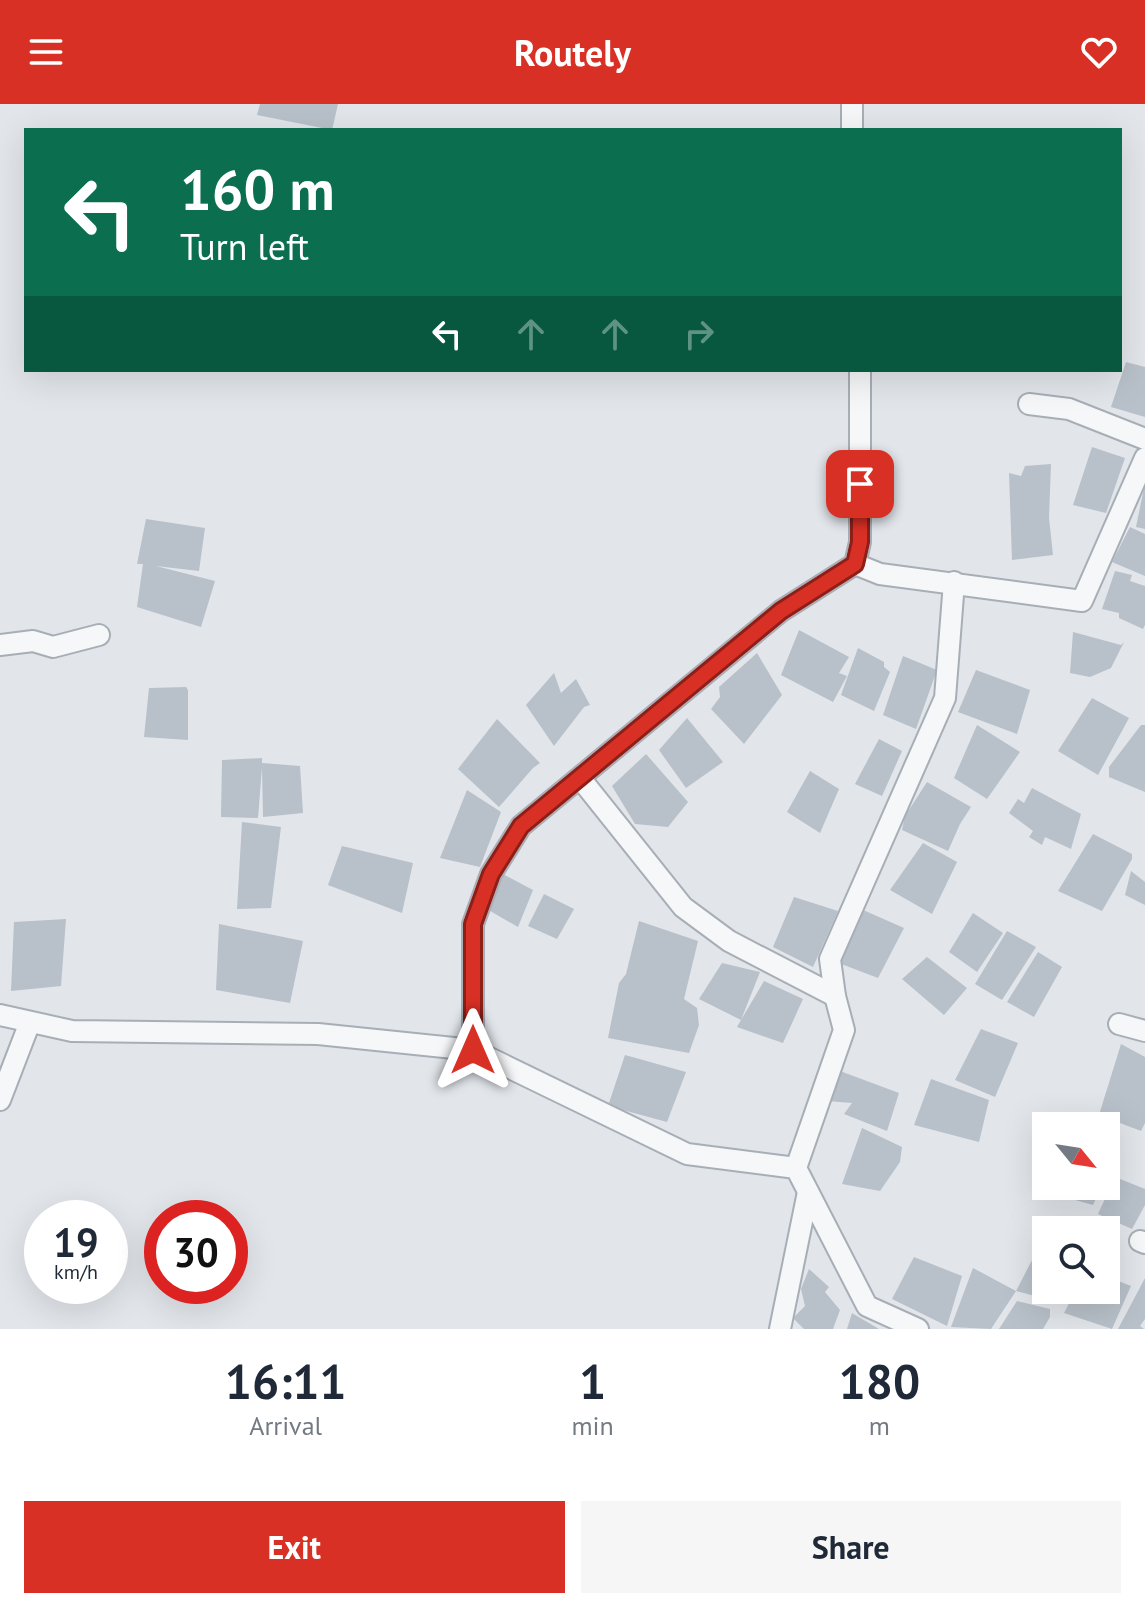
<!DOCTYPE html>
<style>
:root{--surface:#fff;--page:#f6f6f7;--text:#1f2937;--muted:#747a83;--accent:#d93025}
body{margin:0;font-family:"PT Sans",sans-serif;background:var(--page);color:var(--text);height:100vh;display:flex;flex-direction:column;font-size:30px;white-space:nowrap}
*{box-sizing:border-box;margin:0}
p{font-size:26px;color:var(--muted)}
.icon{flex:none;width:44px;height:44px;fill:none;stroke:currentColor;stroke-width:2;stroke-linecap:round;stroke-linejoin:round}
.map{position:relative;height:1225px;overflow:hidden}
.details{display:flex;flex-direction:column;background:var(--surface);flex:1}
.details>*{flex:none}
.top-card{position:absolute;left:24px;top:24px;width:1098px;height:244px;border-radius:0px;box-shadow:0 8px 32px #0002;background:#0b6e4f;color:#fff;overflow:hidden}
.needle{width:52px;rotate:120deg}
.tools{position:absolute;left:1032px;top:1008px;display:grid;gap:16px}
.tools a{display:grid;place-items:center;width:88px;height:88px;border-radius:0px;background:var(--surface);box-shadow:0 8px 32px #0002;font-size:40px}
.speed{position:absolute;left:24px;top:1096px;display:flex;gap:16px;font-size:40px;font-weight:700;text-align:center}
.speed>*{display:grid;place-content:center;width:104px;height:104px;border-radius:50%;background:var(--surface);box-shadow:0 8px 32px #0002;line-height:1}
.speed small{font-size:20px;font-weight:400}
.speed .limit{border:12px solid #d22;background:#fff;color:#111}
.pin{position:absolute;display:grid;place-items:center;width:68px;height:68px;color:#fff;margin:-34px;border-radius:16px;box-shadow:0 4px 12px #0006}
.me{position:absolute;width:88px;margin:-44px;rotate:0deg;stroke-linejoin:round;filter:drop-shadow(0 0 6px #0008)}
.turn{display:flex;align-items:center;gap:28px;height:168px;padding:0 24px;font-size:36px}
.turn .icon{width:104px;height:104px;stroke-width:2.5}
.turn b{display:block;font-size:56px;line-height:68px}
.lanes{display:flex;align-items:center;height:76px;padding:0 24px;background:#0003;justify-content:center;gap:40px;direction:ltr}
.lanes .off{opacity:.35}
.eta{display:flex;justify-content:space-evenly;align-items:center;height:136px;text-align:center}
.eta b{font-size:48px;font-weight:700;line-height:56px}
.button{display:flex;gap:16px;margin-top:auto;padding:16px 24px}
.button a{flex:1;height:92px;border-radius:0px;background:var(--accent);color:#fff;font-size:32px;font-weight:700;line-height:92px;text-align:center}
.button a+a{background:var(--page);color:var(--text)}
header{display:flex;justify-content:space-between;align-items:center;height:104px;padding:0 24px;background:var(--accent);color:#fff;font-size:36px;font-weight:700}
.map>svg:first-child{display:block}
.building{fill:#b8c0c9}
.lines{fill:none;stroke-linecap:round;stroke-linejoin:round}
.minor-casing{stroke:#a7aeb6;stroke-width:24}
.minor{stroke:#f5f7f9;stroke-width:20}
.route-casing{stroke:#8d1f18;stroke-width:20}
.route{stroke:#d93025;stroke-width:14}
</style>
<header><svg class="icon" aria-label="menu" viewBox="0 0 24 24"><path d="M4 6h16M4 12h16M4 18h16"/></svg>Routely<svg class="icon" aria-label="heart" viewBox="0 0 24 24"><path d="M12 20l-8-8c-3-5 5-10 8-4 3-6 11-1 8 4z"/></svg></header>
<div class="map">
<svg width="1145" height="1225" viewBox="0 0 1145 1225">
<rect width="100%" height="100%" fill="#e2e6eb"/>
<g class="building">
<path d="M260,0H338L332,26L257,11Z"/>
<path d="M1126,258L1145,263V313L1111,303Z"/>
<path d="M1092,343L1125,354L1106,409L1073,401Z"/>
<path d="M1051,360L1049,414L1053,451L1012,456L1009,369L1021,372L1025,362Z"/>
<path d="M1144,384H1145V425L1136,423Z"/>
<path d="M146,415L205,424L199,467L156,462L215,477L201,523L137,503L143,460H137Z"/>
<path d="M1130,423L1145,430V472L1112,458Z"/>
<path d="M1115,467L1132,471L1130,477L1145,482V521L1143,525L1119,514V509L1102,505Z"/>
<path d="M799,526L849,553L839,569L847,572L833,598L781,571Z"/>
<path d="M1073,528L1121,541L1124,538L1111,564L1090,573L1070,569Z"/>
<path d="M858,544L884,558V563L890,568L874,607L841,591Z"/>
<path d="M757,549L782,591L744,640L711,605L720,593L719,583Z"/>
<path d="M903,552L937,566L916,625L883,611Z"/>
<path d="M976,566L1030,586L1017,630L958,608Z"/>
<path d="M554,569L561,589L576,575L590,601L584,603L554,642L526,601Z"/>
<path d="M186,583L188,586V636L144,633L149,584Z"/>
<path d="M1092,594L1129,614L1098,671L1058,647Z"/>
<path d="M687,614L723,658L686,684L659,646Z"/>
<path d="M497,615L540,659L533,664L499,703L458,665Z"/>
<path d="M977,621L1020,648L987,695L954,674Z"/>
<path d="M1141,621H1145V688L1109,673V663Z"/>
<path d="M879,635L902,647L882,692L855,680Z"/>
<path d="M646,650L688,698L668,723L635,720L612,682Z"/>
<path d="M262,654V659L300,662L303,709L263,713L262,663L258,714L221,713L222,656Z"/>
<path d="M810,667L839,685L820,729L787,708Z"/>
<path d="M927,678L971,703L960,720L948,747L902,726L905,712Z"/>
<path d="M1032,684L1081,710L1071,745L1045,733L1042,741L1029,733L1033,727L1009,709L1018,695L1024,699Z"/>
<path d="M467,686L501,708L480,763L440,754Z"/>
<path d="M242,718L281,723L271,804L237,805Z"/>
<path d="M1093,730L1132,750V755L1102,807L1058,787Z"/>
<path d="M923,739L957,758L932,810L890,786Z"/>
<path d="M342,742L413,759L402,809L328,781Z"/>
<path d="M1131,767L1145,778V801L1125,791Z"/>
<path d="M499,768L533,786L518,823L485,804Z"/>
<path d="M544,790L574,805L557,835L528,822Z"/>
<path d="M794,793L838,807L813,863L773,843Z"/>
<path d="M854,802L904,824L878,874L836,858Z"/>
<path d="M973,809L1003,829L977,868L949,848Z"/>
<path d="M66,815L61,882L11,887L14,818Z"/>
<path d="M639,817L698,837L684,895L697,904L699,921L689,949L608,934L619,879L626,870Z"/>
<path d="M219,820L303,837L290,899L216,886Z"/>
<path d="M1007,827L1036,843L1002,896L975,880Z"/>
<path d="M1038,848L1062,863L1034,913L1007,898Z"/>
<path d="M927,853L967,884L944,911L902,875Z"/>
<path d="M722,859L760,868L741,916L764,877L803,895L783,939L737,923L741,916L699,895Z"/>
<path d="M981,925L1018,939L995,993L955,976Z"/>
<path d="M1121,940L1145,953V1019L1141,1027L1099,1011Z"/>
<path d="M625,951L686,968L667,1018L608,1002Z"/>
<path d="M840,967L899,989L887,1027L844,1010L852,999L826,997Z"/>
<path d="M931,975L989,996L979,1038L914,1021Z"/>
<path d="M862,1024L902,1043L900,1058L880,1087L842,1080Z"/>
<path d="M1106,1032L1120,1039L1106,1072Z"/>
<path d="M1115,1073L1145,1085V1101L1132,1125L1098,1110Z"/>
<path d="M1064,1082H1102L1093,1101L1061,1092Z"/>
<path d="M1046,1129V1186H1067L1062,1199L1016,1187L991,1225L951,1223L973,1164L1016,1187Z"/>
<path d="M914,1153L962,1172L947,1222L892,1195Z"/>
<path d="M809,1165L829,1183L825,1188L840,1206L833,1225H804L793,1214L805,1202L801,1185Z"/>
<path d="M1106,1172L1131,1182L1112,1225L1064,1209L1076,1186H1106Z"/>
<path d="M1145,1174V1215L1140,1222L1144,1225H1118Z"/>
<path d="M1017,1197L1050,1205V1213L1043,1225H999Z"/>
<path d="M852,1209L879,1225H847Z"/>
</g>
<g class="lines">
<g class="minor-casing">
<g id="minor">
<path d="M852,0V26"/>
<path d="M1029,300L1069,305L1145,335"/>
<path d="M855,460L880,470L1082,497L1145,354"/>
<path d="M0,541L33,537L53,543L99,531"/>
<path d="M580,674L683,803L729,837L835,892"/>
<path d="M0,911L72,927L318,930L473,946L687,1050L796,1064L867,1202L918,1225"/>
<path d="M1119,920L1145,927"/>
<path d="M473,946V820L491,770L521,722L781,507L855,460L860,438V266"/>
<path d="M0,996L30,918"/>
<path d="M796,1064L844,926L835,892L830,855L945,594L954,478"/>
<path d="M1140,1137L1145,1139"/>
<path d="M780,1225L808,1088"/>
</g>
</g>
<use href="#minor" class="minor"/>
</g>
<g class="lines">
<g class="route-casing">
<path id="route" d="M473,946V820L491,770L521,722L781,507L855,460L860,438V380"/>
</g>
<use href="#route" class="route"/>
</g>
</svg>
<div class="tools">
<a><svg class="needle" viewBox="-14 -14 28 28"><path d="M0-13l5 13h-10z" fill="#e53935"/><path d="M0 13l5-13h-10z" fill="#747a83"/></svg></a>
<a><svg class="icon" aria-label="search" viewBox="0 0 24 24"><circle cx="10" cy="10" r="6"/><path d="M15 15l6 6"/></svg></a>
</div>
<div class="speed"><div>19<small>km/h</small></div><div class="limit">30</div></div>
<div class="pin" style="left:860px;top:380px;background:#d93025"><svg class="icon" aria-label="arrive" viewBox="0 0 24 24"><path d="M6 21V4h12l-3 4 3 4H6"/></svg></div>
<svg class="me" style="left:473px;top:946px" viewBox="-20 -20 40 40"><path d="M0-17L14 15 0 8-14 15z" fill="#d93025" stroke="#fff" stroke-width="4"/></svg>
<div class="top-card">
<div class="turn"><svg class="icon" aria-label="left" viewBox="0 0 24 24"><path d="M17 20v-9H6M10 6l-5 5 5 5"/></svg><div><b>160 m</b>Turn left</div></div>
<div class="lanes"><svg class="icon" aria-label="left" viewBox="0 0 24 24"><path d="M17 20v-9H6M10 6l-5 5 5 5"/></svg><svg class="icon off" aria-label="ahead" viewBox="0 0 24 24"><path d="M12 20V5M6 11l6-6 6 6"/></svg><svg class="icon off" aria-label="ahead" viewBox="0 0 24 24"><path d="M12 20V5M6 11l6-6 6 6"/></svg><svg class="icon off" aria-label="right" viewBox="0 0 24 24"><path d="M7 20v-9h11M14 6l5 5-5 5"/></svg></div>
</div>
</div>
<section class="details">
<div class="eta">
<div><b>16:11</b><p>Arrival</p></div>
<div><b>1</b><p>min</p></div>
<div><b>180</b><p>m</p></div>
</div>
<div class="button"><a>Exit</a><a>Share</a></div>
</section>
